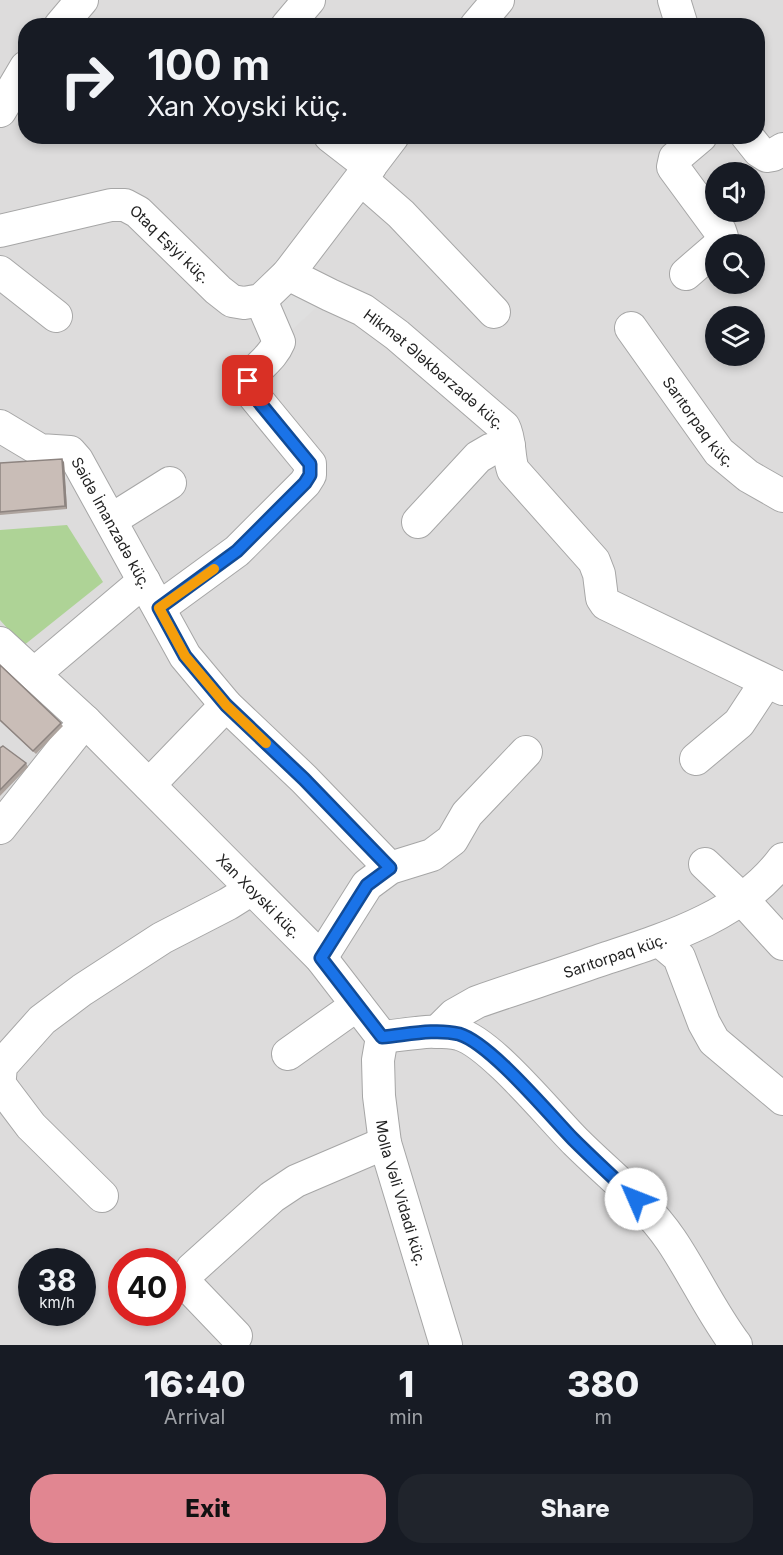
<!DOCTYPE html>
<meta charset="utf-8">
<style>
:root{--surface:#171b24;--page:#20242c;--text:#f1f3f6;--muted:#9ea1a6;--accent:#e18691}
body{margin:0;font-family:Inter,sans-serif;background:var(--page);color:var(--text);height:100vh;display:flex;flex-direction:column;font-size:22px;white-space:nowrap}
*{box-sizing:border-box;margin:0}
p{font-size:20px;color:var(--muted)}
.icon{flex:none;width:33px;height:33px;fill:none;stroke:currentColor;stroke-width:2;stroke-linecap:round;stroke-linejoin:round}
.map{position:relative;height:1345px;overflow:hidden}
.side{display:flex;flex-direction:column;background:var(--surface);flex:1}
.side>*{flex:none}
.guide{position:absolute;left:18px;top:18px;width:747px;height:126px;border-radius:24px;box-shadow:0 3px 9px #0003;background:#171b24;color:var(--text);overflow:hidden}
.fabs{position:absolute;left:705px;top:162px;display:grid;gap:12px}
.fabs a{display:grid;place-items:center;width:60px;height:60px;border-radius:50%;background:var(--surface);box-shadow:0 3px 9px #0003;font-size:30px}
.speed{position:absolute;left:18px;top:1248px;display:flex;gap:12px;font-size:30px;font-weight:700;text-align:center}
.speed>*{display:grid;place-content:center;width:78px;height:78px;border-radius:50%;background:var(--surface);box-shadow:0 3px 9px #0003;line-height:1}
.speed small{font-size:15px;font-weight:400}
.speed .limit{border:9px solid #d22;background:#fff;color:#111}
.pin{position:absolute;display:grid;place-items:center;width:51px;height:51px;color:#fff;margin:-26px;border-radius:12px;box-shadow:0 3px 9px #0006}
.me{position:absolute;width:66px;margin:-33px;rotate:314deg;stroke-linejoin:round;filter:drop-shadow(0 0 4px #0008)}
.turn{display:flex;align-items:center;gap:21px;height:126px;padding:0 30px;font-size:27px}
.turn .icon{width:78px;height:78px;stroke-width:2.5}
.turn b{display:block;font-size:42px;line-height:51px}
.eta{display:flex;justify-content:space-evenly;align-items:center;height:102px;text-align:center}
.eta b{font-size:36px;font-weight:800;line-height:42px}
.action{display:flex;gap:12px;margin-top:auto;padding:12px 30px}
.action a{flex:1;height:69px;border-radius:24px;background:var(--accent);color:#111;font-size:24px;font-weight:800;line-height:69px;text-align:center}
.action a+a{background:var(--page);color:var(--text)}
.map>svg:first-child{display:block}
.residential{fill:#dddcdc;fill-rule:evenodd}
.forest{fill:#aed396}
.parking{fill:#dfdfdf}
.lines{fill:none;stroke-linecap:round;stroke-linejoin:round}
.minor-casing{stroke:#a6a6a6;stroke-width:34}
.minor{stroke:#fff;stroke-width:32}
.wall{fill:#ada39d}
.shaded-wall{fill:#8d8480}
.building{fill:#c9bdb7;stroke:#8d8480;stroke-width:1.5}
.route-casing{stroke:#114b97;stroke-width:15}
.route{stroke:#1a73e8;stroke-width:10}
.slow{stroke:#f59e0b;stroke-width:10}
.labels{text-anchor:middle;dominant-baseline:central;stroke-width:5;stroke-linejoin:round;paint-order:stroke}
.street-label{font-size:15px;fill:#1f1f1f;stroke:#fff}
</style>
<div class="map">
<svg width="783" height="1345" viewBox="0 0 783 1345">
<rect width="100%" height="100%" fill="#f1ebe5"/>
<path class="residential" d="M0,0H783V1345H0ZM26,26H758V136H26ZM716,172H754V212H716ZM716,244H754V284H716ZM716,316H754V356H716ZM32,1262H82V1312H32ZM122,1262H172V1312H122Z"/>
<path class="forest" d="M67,525L103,582L23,646L0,620V530Z"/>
<path class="parking" d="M288,274L330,295L279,342L261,300Z"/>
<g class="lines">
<g class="minor-casing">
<g id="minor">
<path d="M674,0L682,26"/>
<path d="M60,26L82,0"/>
<path d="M287,26L309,0"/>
<path d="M476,26L498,0"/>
<path d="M0,111L26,67"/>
<path d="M330,136L370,167"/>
<path d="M701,136L675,158L673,167L720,231L722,237L720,244"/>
<path d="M747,136L759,151L767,156L773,155L783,149"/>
<path d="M361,179L401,214L494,312"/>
<path id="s1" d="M0,231L111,205H125L138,212L218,290L232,301L244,303L261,300L288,274L393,136"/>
<path d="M0,272L56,316"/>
<path id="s2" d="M288,274L330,295L363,310L397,335L504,427C511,441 508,456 513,470L594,561L599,574L602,598L606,604L783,689"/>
<path d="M686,274L716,248"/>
<path id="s3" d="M631,328L719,452L748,476L783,496"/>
<path id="s4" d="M0,426L40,450L70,452L77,460L185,656L226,705L304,779L390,868"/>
<path d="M111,520L170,483"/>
<path d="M418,522L478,457L490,450L509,446"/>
<path d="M159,608L237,551L305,483L310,475V464L250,391L248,381C257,366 272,359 279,342L261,300"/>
<path id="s5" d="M0,643L85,721L321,958L382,1037C406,1035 435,1028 459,1034C491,1043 550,1116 576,1142C608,1174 645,1202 671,1240C694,1274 711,1312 736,1345"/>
<path d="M34,674L144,581"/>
<path d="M696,759L739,723L766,682"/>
<path d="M149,785L226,705"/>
<path d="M0,828L85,721"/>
<path d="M705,864L742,899L783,944"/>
<path d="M660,941L679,957L704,1023L714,1041L783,1099"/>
<path d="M321,958L367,885L390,868L432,855L452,840L467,814L526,752"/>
<path id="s6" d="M437,1032L454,1015L477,1002C517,988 558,975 598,961C664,939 740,917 783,859"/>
<path id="s7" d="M382,1037L378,1060L379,1096L385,1143L446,1345"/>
<path d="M288,1054L357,1005"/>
<path d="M0,1077L1,1066L42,1020L82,990L162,938L228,904L252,889"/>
<path d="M0,1085L31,1126L102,1196"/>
<path d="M236,1336L189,1287L187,1277L192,1269L272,1197L296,1181L385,1143"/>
</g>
</g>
<use href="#minor" class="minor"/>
</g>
<g class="wall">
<path d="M64,462L67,509L0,515V463Z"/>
<path d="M0,665L63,726L36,754L0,721Z"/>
<path d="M0,748L26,763L28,767L0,796Z"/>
</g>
<path class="shaded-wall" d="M62,459L64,462L67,509L65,506Z"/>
<g class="building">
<path d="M62,459L65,506L0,512V463Z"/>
<path d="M0,665L61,723L33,751L0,720Z"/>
<path d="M3,746L26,763L0,790V748Z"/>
</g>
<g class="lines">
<g class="route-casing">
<path id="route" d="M248,381L250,391L310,464V475L305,483L237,551L159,608L185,656L226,705L304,779L390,868L367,885L321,958L382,1037C406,1035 435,1028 459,1034C490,1043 549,1114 573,1139C594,1160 615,1179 636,1199"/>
</g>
<use href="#route" class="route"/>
<path class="slow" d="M214,569L159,608L185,656L226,705L266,743"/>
</g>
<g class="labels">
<g class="street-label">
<text stroke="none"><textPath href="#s1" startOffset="188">Otaq Eşiyi küç.</textPath></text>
<text stroke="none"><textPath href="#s2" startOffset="176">Hikmət Ələkbərzadə küç.</textPath></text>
<text stroke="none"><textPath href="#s3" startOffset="116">Sarıtorpaq küç.</textPath></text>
<text stroke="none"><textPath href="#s4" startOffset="159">Səidə İmanzadə küç.</textPath></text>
<text stroke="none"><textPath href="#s5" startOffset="362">Xan Xoyski küç.</textPath></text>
<text stroke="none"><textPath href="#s6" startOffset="196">Sarıtorpaq küç.</textPath></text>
<text stroke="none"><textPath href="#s7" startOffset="159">Molla Vəli Vidadi küç.</textPath></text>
</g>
</g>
</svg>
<div class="fabs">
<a><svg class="icon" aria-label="sound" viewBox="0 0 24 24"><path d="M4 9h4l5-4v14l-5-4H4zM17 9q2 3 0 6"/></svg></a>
<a><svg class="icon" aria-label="search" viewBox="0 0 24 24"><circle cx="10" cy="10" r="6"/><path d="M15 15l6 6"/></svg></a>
<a><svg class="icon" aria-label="layers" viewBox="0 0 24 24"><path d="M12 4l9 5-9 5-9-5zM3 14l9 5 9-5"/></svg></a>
</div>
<div class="speed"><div>38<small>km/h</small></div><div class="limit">40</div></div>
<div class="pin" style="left:248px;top:381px;background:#d93025"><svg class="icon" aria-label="arrive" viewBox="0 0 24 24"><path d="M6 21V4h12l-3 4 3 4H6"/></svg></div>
<svg class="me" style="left:636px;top:1199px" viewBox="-20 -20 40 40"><circle r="19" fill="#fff"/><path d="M0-13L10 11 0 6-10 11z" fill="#1a73e8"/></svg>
<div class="guide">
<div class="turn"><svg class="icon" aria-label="right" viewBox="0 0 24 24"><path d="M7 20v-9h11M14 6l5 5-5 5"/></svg><div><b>100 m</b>Xan Xoyski küç.</div></div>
</div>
</div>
<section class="side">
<div class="eta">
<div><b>16:40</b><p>Arrival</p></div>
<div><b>1</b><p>min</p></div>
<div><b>380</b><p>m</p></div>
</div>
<div class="action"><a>Exit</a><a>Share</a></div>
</section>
